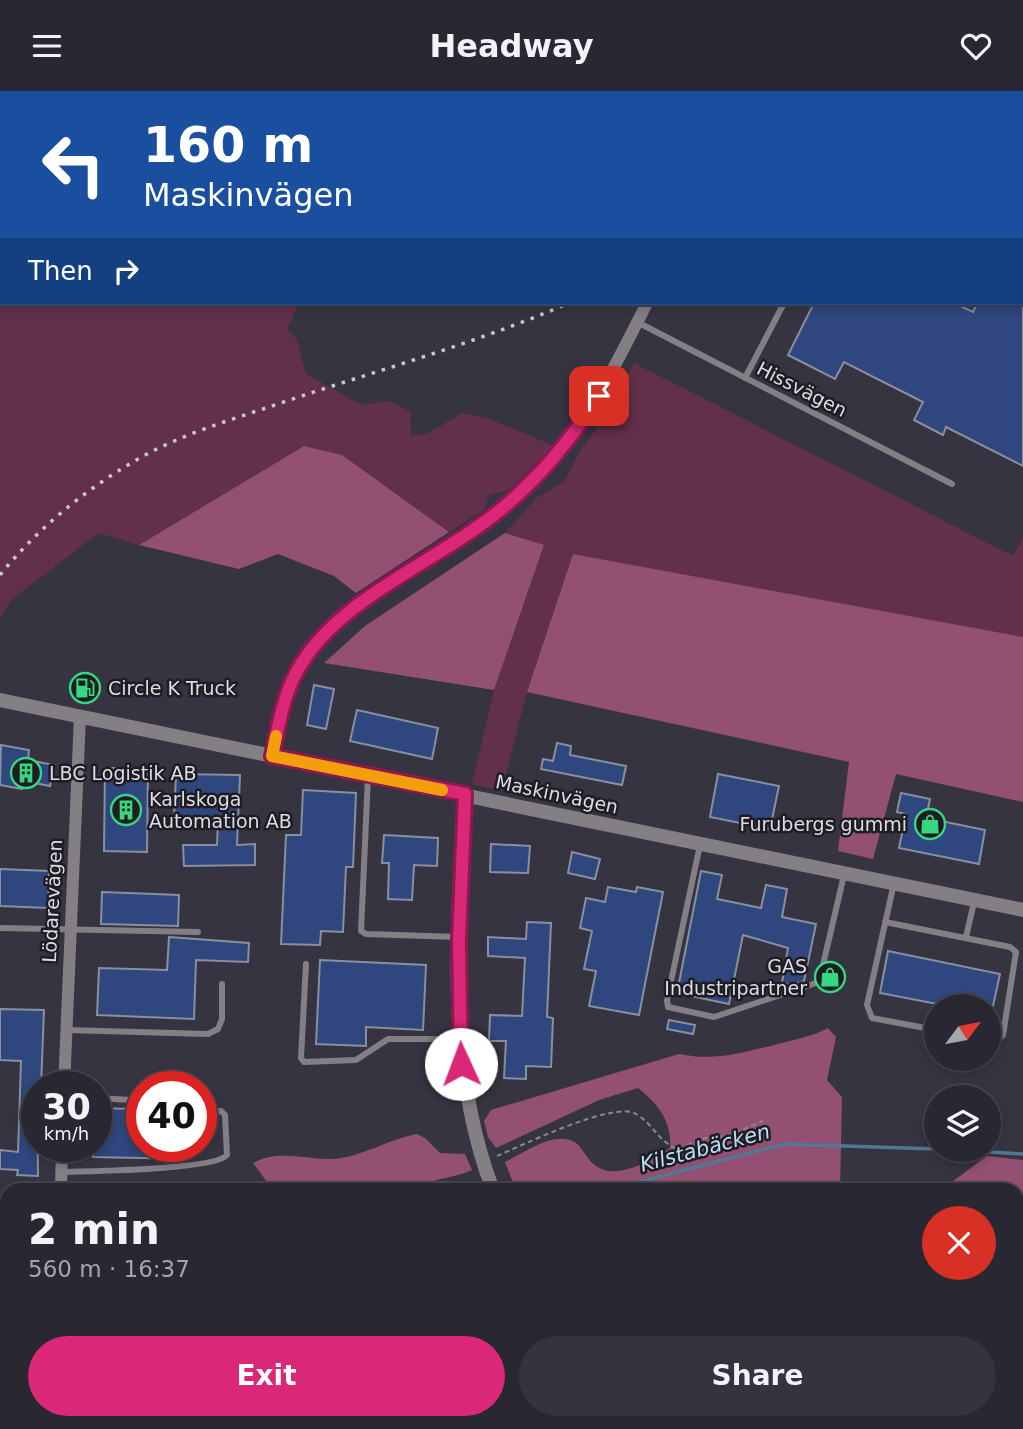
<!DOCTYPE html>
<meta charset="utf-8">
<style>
:root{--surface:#292732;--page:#35333e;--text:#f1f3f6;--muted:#a5a5ac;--line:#45444d;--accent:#db2777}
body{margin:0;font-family:"DejaVu Sans",sans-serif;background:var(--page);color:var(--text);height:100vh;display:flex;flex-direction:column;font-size:26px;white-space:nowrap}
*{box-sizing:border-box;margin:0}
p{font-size:23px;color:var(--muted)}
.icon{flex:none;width:38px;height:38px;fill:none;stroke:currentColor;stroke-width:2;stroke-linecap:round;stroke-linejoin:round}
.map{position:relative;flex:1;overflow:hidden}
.side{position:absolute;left:0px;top:1092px;width:1024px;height:247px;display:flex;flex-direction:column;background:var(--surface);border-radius:21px 21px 0 0;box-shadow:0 4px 10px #0003,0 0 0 2px var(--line)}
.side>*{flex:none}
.hud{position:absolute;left:0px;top:0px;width:1024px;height:214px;box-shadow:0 4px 10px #0003,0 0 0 2px var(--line);background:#1a4fa0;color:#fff;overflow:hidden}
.needle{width:46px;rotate:58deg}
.buttons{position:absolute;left:924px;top:903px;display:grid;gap:14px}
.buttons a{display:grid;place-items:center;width:77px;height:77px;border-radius:50%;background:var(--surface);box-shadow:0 4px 10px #0003,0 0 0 2px var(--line);font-size:35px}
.speed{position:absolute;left:21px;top:980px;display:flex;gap:14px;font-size:35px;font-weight:700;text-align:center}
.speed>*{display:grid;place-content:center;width:91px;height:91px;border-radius:50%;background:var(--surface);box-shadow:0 4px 10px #0003,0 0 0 2px var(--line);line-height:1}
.speed small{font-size:18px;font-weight:400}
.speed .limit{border:10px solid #d22;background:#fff;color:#111}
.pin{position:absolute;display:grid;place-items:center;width:60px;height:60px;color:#fff;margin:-30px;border-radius:14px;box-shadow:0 4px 10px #0006}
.me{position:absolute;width:77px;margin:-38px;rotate:358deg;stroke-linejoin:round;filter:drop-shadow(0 0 5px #0008)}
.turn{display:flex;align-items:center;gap:24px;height:147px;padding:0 28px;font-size:32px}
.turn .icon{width:91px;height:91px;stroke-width:2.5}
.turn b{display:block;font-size:49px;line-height:60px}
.then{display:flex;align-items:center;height:66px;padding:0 28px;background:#0003;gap:14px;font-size:26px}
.round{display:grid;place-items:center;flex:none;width:74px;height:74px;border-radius:37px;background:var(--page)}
.overview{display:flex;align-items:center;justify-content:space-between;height:119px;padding:0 28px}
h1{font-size:42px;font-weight:600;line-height:52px}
.action{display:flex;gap:14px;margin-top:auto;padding:14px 28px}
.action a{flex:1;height:80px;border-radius:42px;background:var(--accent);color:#fff;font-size:28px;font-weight:600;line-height:80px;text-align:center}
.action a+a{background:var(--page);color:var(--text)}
header{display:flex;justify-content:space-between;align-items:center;height:91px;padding:0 28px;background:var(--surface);font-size:32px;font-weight:600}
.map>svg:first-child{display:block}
.green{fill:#62304a}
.forest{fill:#935072}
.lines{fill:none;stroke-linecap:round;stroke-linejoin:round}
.stream{stroke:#517993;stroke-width:3.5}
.building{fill:#2f467e;stroke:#888f9e;stroke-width:2}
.path{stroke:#8b8894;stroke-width:2;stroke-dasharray:5 3.5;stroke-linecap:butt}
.service{stroke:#847f85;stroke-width:6}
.minor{stroke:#847f85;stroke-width:12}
.tertiary{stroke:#847f85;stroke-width:14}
.rail{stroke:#c8c6cf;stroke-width:3.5;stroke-dasharray:3.5 7;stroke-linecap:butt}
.route-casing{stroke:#8e194d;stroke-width:18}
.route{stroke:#db2777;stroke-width:12}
.slow{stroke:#f59e0b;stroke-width:12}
.labels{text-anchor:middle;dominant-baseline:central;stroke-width:5;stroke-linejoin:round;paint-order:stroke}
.street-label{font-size:19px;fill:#dedce5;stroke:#1e1d23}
.poi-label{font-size:19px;fill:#dedce5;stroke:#1e1d23;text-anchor:start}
.water-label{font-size:21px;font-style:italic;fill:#badff8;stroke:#1e1d23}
</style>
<header><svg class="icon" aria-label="menu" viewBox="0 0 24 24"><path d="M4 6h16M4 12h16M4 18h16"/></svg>Headway<svg class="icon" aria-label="heart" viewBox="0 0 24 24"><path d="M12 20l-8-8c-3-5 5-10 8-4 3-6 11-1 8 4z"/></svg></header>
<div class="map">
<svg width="1023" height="1338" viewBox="0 0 1023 1338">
<rect width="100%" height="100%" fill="#373442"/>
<g class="green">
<path d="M0,0L272,2H2V212H300L287,237L297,249L306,283L362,314L388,310L410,320L411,345L429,342L462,322L490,328L554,355L507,400L489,404L485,418L449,441L342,364L304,355L139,454L99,442L12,508L0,526Z"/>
<path d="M634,272L1013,465L1023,446V546L573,463L527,601L502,700L472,693L494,599L544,455L505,442L536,407L565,390L579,361L609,321Z"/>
</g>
<g class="forest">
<path d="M304,355L342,364L449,441L356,502L334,485L278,463L239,478L139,454Z"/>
<path d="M505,442L544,454L494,599L324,572L365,535Z"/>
<path d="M573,463L1023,546V711L896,683L873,768L838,760L849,671L527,601Z"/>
<path d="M828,937L836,946L827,989L842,1006L840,1099H516L505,1071C523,1063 544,1046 565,1048C583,1050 583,1066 596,1075C617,1090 652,1069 670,1057C672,1030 658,1013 638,997L599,1009L496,1057L488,1046L484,1030L491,1019L679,963C715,970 736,963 771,955C791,949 809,947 828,937Z"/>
<path d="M417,1043L425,1047L440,1062L465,1063L472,1079C453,1088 433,1086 416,1099H282L267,1091L253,1072C279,1058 305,1069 333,1068C362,1066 389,1048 417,1043Z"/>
<path d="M987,1065L1023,1069V1108H1017V1099H941Z"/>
<path d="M0,1275L7,1278V1294L0,1309Z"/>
</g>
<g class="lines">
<g class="stream">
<path d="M958,1059L1023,1063"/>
<path d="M513,1094H528L541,1099"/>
<path d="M609,1099L784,1053L936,1058"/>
</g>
</g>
<g class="building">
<path d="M814,212H954L973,221L977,212H1023V375L946,336L943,344L914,329L923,311L844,271L835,288L788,264Z"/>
<path d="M314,594L334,598L326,638L307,634Z"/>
<path d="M357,619L438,637L432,668L350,650Z"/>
<path d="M557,652L571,655L570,664L626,675L622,694L541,678L543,668L553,670Z"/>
<path d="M1,654L29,659L28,669L54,674L50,695L24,690L22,698L0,694Z"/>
<path d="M105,677H148L147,761L104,760Z"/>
<path d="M176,683L240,684L237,754L255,753V774L184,775L183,754H217L218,730L174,728Z"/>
<path d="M718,683L779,695L770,738L710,726Z"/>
<path d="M303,699L356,702L353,776H346L343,841L321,840L320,854L281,853L286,744H301Z"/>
<path d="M901,702L930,708L926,727L985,739L979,773L899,757L906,723L897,721Z"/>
<path d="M384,744L438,747L437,775L414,774L412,809L388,808L389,772H382Z"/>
<path d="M491,753L530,755L528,782L490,781Z"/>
<path d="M572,761L600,768L595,788L568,782Z"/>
<path d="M0,778L49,780L48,817L0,815Z"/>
<path d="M701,780L722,784L717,808L761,817L766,794L787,798L782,826L816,833L804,890L793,894L782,892L788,857L743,844L729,913L677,902Z"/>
<path d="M608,796L636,801L637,796L663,801L639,924L589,915L596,880L584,878L592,840L580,837L586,807L605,811Z"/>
<path d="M102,801L179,804L178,835L101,833Z"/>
<path d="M527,831L551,832L547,926L553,927L551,976L526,975V988L504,987L506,950H489L490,924L522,925L525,867L488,865V846L526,848Z"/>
<path d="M169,846L249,852L248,871L196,869L194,928L97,924L99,877L167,879Z"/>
<path d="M888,860L1000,883L993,915H948L880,902Z"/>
<path d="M320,869L426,874L423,939L366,936V955L316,953Z"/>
<path d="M0,918L44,919L41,996H37L38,1085L17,1084L18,1079L0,1078V1059L18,1061L21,970L0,969Z"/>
<path d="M669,929L695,934L693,943L667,938Z"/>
<path d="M96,1017L136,1018L140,1020L142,1055H192L191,1068L93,1066V1055H96Z"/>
</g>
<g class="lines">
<g class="path">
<path d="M497,1065C521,1055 615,1009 636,1023C653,1033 658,1050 677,1058L705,1047L728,1045L763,1030"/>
<path d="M1017,1190L1023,1188"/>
<path d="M1017,1256L1023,1259"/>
</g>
<g class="service">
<path d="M597,0L600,2"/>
<path d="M162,2L163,0"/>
<path d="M893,2L894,0"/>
<path d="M637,231L952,393"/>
<path d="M745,287L784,212"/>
<path d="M368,686L361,840L366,843L458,846"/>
<path d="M700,754L667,909L668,916L714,926L819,891L844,784"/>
<path d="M894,792L867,914L872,927L936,939"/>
<path d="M885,831L1010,856L1016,861L1003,944L999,947H989"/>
<path d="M0,837L198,841"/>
<path d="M966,846L974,811"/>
<path d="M306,873L301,967L304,971L356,969L388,948H461"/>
<path d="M66,939L208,943L218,938L222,928V893"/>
<path d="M96,1007L132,1009L142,1015"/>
<path d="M62,1081C88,1080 215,1079 227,1064L225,1024L221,1020L201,1022"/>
<path d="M0,1322L7,1317"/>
<path d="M78,1332L83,1338"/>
</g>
<g class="minor">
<path d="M755,2L756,0"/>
<path d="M272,665C277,638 282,612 293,588C330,507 463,457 529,394C583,343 614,277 647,212"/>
<path d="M64,996L80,625"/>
<path d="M61,1099L62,1055"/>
<path d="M1017,1132H1023"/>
<path d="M0,1193L7,1195"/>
<path d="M1017,1319L1023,1315"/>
<path d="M205,1332L211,1338"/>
<path d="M947,1332L950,1338"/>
<path d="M764,1338L766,1332"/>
<path d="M974,1338L989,1332"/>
</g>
<g class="tertiary">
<path d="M0,609L1023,819"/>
<path d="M465,703C457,835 445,974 493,1099"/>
<path d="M592,1332L595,1338"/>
</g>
<g class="rail">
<path d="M771,2L772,0"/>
<path d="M0,484C38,437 86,398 138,368C180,344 227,330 272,315C371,281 472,254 569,212"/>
<path d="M0,1226L7,1233"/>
<path d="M0,1268L7,1271"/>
<path d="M114,1332L123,1338"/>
</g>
</g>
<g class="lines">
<g class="route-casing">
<path id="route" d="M461,973L459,850L465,703L272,665C278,638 282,612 293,588C329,511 430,475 494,424C537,390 569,351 599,305"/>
</g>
<use href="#route" class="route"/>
<path class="slow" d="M276,645L272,665L442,699"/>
</g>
<defs>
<g id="fuel-ring" transform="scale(1.575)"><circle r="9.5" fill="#1e1d23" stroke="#35d881" stroke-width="1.5"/><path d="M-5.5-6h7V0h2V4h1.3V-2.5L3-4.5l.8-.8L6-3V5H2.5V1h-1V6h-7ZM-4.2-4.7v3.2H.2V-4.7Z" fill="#35d881"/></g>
<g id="building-ring" transform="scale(1.575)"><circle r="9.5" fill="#1e1d23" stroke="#35d881" stroke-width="1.5"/><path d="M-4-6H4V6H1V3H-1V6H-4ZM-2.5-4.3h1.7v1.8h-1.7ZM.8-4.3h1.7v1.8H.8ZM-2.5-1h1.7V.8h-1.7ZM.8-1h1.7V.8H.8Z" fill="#35d881"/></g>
<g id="shop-ring" transform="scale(1.575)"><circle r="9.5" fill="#1e1d23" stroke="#35d881" stroke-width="1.5"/><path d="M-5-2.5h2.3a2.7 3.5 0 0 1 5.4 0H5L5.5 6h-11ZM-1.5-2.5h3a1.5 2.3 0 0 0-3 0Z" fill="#35d881"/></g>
</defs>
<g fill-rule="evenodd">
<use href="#fuel-ring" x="85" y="597"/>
<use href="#building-ring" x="26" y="682"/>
<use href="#building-ring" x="126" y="719"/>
<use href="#shop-ring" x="930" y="733"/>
<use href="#shop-ring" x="830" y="886"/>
</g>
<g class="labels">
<g class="street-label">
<text transform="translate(802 298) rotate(27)">Hissvägen</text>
<text transform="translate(557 703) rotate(12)">Maskinvägen</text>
<text transform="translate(52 810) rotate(-87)">Lödarevägen</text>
</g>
<g class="poi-label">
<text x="108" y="597">Circle K Truck</text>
<text x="49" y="682">LBC Logistik AB</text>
<text x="149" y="708">Karlskoga<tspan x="149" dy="22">Automation AB</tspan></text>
<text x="907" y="733" text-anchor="end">Furubergs gummi</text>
<text x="807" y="875" text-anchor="end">GAS<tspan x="807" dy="22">Industripartner</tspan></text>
</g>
<g class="water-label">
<text transform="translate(705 1057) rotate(-15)">Kilstabäcken</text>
</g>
</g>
</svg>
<div class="buttons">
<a><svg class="needle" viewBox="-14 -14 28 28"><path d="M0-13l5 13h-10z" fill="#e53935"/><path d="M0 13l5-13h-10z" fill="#a5a5ac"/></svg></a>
<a><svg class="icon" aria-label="layers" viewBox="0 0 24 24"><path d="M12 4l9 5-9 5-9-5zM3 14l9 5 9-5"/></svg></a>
</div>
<div class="speed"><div>30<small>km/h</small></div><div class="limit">40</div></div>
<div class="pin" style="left:599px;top:305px;background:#d93025"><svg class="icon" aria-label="arrive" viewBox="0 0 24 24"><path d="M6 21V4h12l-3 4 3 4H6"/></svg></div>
<svg class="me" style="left:461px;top:973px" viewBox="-20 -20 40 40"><circle r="19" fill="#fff"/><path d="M0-13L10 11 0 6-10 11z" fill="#db2777"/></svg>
<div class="hud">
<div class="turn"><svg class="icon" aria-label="left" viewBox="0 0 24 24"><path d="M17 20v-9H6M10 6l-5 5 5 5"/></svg><div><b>160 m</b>Maskinvägen</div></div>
<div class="then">Then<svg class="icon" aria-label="right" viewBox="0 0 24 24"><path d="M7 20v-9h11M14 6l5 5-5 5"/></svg></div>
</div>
<section class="side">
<div class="overview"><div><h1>2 min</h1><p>560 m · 16:37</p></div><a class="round" style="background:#d93025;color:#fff"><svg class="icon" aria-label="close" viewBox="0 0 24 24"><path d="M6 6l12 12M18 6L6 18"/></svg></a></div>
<div class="action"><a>Exit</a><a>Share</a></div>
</section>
</div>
